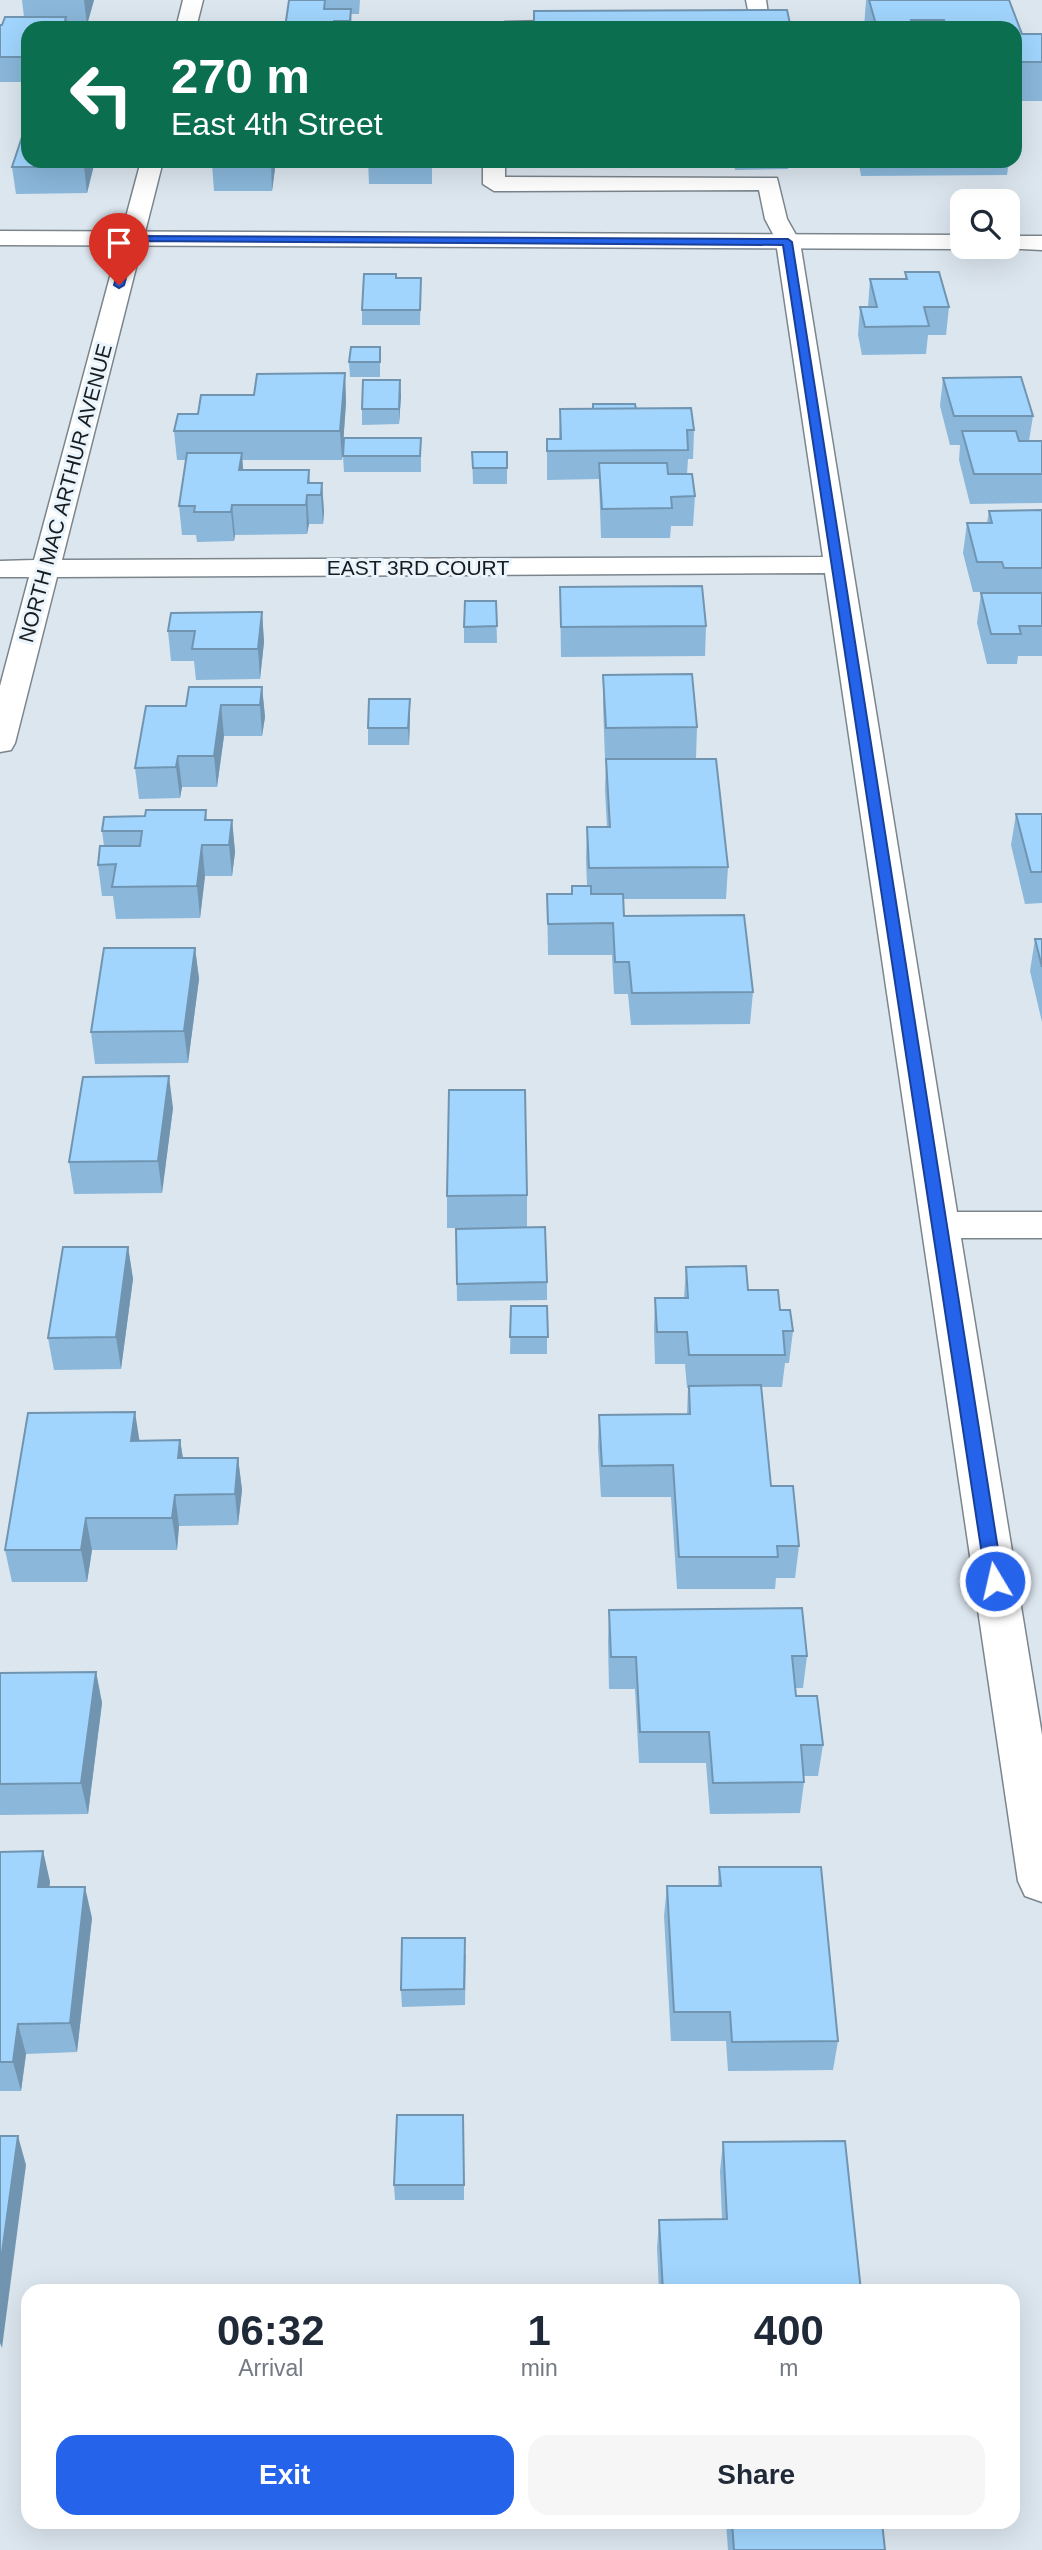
<!DOCTYPE html>
<style>
:root{--surface:#fff;--page:#f6f6f7;--text:#1f2937;--muted:#747a83;--accent:#2563eb}
body{margin:0;font-family:Arial,sans-serif;background:var(--page);color:var(--text);height:100vh;display:flex;flex-direction:column;font-size:26px;white-space:nowrap}
*{box-sizing:border-box;margin:0}
p{font-size:23px;color:var(--muted)}
.icon{flex:none;width:38px;height:38px;fill:none;stroke:currentColor;stroke-width:2;stroke-linecap:round;stroke-linejoin:round}
.map{position:relative;flex:1;overflow:hidden}
.details{position:absolute;left:21px;top:2284px;width:999px;height:245px;display:flex;flex-direction:column;background:var(--surface);border-radius:21px;box-shadow:0 7px 28px #0002}
.details>*{flex:none}
.hud{position:absolute;left:21px;top:21px;width:1001px;height:147px;border-radius:21px;box-shadow:0 7px 28px #0002;background:#0b6e4f;color:#fff;overflow:hidden}
.tools{position:absolute;left:950px;top:189px;display:grid;gap:14px}
.tools a{display:grid;place-items:center;width:70px;height:70px;border-radius:14px;background:var(--surface);box-shadow:0 7px 28px #0002;font-size:35px}
.pin{position:absolute;display:grid;place-items:center;width:60px;height:60px;color:#fff;margin:-72px -30px;border-radius:50% 50% 50% 0;rotate:-45deg;box-shadow:0 0 7px #0007}
.pin .icon{rotate:45deg}
.me{position:absolute;width:77px;margin:-38px;rotate:351deg;stroke-linejoin:round;filter:drop-shadow(0 0 5px #0008)}
.turn{display:flex;align-items:center;gap:24px;height:147px;padding:0 35px;font-size:32px}
.turn .icon{width:91px;height:91px;stroke-width:2.5}
.turn b{display:block;font-size:49px;line-height:60px}
.eta{display:flex;justify-content:space-evenly;align-items:center;height:119px;text-align:center}
.eta b{font-size:42px;font-weight:800;line-height:49px}
.primary-button{display:flex;gap:14px;margin-top:auto;padding:14px 35px}
.primary-button a{flex:1;height:80px;border-radius:21px;background:var(--accent);color:#fff;font-size:28px;font-weight:800;line-height:80px;text-align:center}
.primary-button a+a{background:var(--page);color:var(--text)}
.map>svg:first-child{display:block}
.lines{fill:none;stroke-linecap:round;stroke-linejoin:round}
.service-casing{stroke:#7b858c;stroke-width:3}
.minor-casing{stroke:#7b858c;stroke-width:3}
.tertiary-casing{stroke:#7b858c;stroke-width:3}
.service{fill:#fff;fill-rule:evenodd}
.minor{fill:#fff;fill-rule:evenodd}
.tertiary{fill:#fff;fill-rule:evenodd}
.wall{fill:#8ab7da}
.shaded-wall{fill:#7195b1}
.building{fill:#a1d5fd;stroke:#7195b1;stroke-width:2}
.route{fill:#2563eb;stroke:#184099;stroke-width:2}
.labels{text-anchor:middle;dominant-baseline:central;stroke-width:6;stroke-linejoin:round;paint-order:stroke}
.far-street-label{font-size:21px;fill:#181c1f;stroke:#e9f4fc}
</style>
<div class="map">
<svg width="1042" height="2550" viewBox="0 0 1042 2550">
<rect width="100%" height="100%" fill="#dce6ef"/>
<g class="lines">
<g class="service-casing">
<g id="service">
<path d="M746,0H766L770,28H718L720,22L750,20Z"/>
<path d="M586,20L593,22L595,28H495L505,22Z"/>
<path d="M483,161H505V177L777,178L787,219L800,242L796,247H780L765,219L759,190L494,191L483,184Z"/>
</g>
</g>
<g class="minor-casing">
<g id="minor">
<path d="M183,0H203L196,28H176Z"/>
<path d="M141,161H163L62,560L823,557L776,242L780,237H796L800,242L957,1212H1042V1238H961L1042,1735V1902L1025,1896L1018,1881L825,573L57,577L15,743L11,750L0,752V686L29,577H0V561L34,560Z"/>
</g>
</g>
<g class="tertiary-casing">
<g id="tertiary">
<path d="M0,231L962,235V247H970L962,249L0,245Z"/>
<path d="M1008,236H1042V250L1000,248L1008,247Z"/>
</g>
</g>
<use href="#service" class="service"/>
<use href="#minor" class="minor"/>
<use href="#tertiary" class="tertiary"/>
</g>
<g class="wall">
<path d="M22,0H94L87,25H67L28,28V82H0V25L24,17Z"/>
<path d="M289,0H360L359,14H351L352,28H285Z"/>
<path d="M866,0H1009L1022,34H1042V101H1015V28H864Z"/>
<path d="M95,161L87,193L16,194L12,167Z"/>
<path d="M276,161L272,191H214L212,164Z"/>
<path d="M368,161H432V184H369Z"/>
<path d="M734,161H789L788,169L735,170Z"/>
<path d="M837,161H1009L1007,175L861,176L859,165H838Z"/>
<path d="M905,272L949,307L946,335H928L926,354L862,355L858,335L860,307H868L870,279H905Z"/>
<path d="M396,278H421L420,325H362V310Z"/>
<path d="M380,347V377H350L349,362Z"/>
<path d="M345,373L346,402L342,460H242L243,470H309L310,483H322L324,512L323,524H309L307,534L235,535L234,541L197,542L196,535H182L179,506L186,460H177L174,431L198,414L254,395Z"/>
<path d="M943,378L1033,416L1029,441H1042V503L970,504L959,460L960,445H950L940,406Z"/>
<path d="M401,395L399,424L362,425V409Z"/>
<path d="M560,409H636L694,430L693,459H688L687,474L695,496L693,526H671L670,538H601L599,479L547,480V439H559Z"/>
<path d="M472,452H507V484H473Z"/>
<path d="M421,453V472H344L343,456Z"/>
<path d="M1042,510V656H1018L1017,664H987L977,623L981,593L998,592H973L963,553L967,523H987L989,511Z"/>
<path d="M560,587L706,626L705,656L561,657Z"/>
<path d="M496,601L497,643H464V627Z"/>
<path d="M262,612L264,642L260,679L196,680L194,661H171L168,631Z"/>
<path d="M603,675L697,727L696,758L605,759L603,705Z"/>
<path d="M262,687L265,717L262,736H224L217,787H182L180,798L139,799L135,768L186,706Z"/>
<path d="M410,699V716L409,745H368V728Z"/>
<path d="M606,759L728,867L726,899H623L624,916L753,992L750,1024L631,1025L628,994H614L612,955H548L547,894H572L587,886L586,859L587,827H607L605,790Z"/>
<path d="M206,810L207,820H232L235,852L232,876H205L200,918L116,919L113,896H102L98,865L104,846L102,831L145,816Z"/>
<path d="M1016,814H1042V903L1025,904L1011,845Z"/>
<path d="M1035,939H1042V1022L1030,971Z"/>
<path d="M195,948L199,979L188,1063L95,1064L91,1032Z"/>
<path d="M173,1108L162,1193L74,1194L69,1162Z"/>
<path d="M527,1195V1228H447V1196Z"/>
<path d="M456,1229L547,1282V1300L457,1301Z"/>
<path d="M128,1247L133,1279L121,1369L54,1370L48,1338Z"/>
<path d="M686,1267L748,1290L780,1310L793,1331L789,1363H785L782,1387H761L771,1486L799,1546L795,1578H776L775,1589H677L671,1497H601L598,1447L599,1415L687,1414L688,1388H687L685,1364H655L654,1330L655,1298H684Z"/>
<path d="M511,1306H547V1354H510Z"/>
<path d="M180,1440L183,1458H238L242,1490L238,1525L179,1526L177,1550H92L87,1582H12L5,1550L140,1441Z"/>
<path d="M609,1610L807,1656L803,1688H795L796,1696L823,1745L818,1776H804V1782L800,1813L710,1814L706,1763H639L635,1689H609L608,1642Z"/>
<path d="M96,1672L102,1703L88,1814L0,1815V1673Z"/>
<path d="M43,1851L50,1882L49,1887L92,1918L77,2052L26,2054L21,2091H0V1852Z"/>
<path d="M719,1867L838,2041L833,2070L728,2071L726,2041H671L664,1916L667,1886H718Z"/>
<path d="M466,1954L465,2005L402,2007L401,1990Z"/>
<path d="M464,2130V2200H395L394,2185Z"/>
<path d="M723,2142L861,2291H659L657,2248L659,2220L722,2219L720,2171Z"/>
<path d="M726,2522H882L885,2550H728Z"/>
</g>
<g class="shaded-wall">
<path d="M84,0H94L87,25Z"/>
<path d="M66,17L68,28H63Z"/>
<path d="M85,161H95L87,193L84,167Z"/>
<path d="M271,161H276L272,191L271,164Z"/>
<path d="M345,373L346,402L342,460L340,431Z"/>
<path d="M400,380L401,395L399,424V409Z"/>
<path d="M242,453L244,482L239,470Z"/>
<path d="M322,483L324,512L323,524L321,495Z"/>
<path d="M307,495L309,524L307,534L306,505Z"/>
<path d="M232,505L235,535L234,541L231,512Z"/>
<path d="M262,612L264,642L260,679L258,649Z"/>
<path d="M262,687L265,717L262,736L260,705Z"/>
<path d="M410,699V716L409,745L408,728Z"/>
<path d="M221,705L224,736L217,787L214,756Z"/>
<path d="M178,756L182,787L180,798L176,767Z"/>
<path d="M232,820L235,852L232,876L229,845Z"/>
<path d="M202,845L205,876L200,918L197,886Z"/>
<path d="M195,948L199,979L188,1063L184,1031Z"/>
<path d="M169,1076L173,1108L162,1193L158,1161Z"/>
<path d="M128,1247L133,1279L121,1369L116,1337Z"/>
<path d="M135,1412L140,1444L131,1441Z"/>
<path d="M180,1440L185,1472L178,1458Z"/>
<path d="M238,1458L242,1490L238,1525L235,1494Z"/>
<path d="M175,1495L179,1526L177,1550L172,1518Z"/>
<path d="M86,1518L92,1550L87,1582L81,1550Z"/>
<path d="M96,1672L102,1703L88,1814L81,1783Z"/>
<path d="M43,1851L50,1882L45,1918L38,1887Z"/>
<path d="M85,1887L92,1918L77,2052L70,2023Z"/>
<path d="M18,2024L26,2054L21,2091L13,2062Z"/>
<path d="M18,2136L26,2165L2,2348L0,2343V2267Z"/>
</g>
<g class="building">
<path d="M289,0H325L324,9H351L350,21H334L333,28H285Z"/>
<path d="M869,0H1009L1022,34H1042V62H1015V28H947L944,20H911L914,28H877Z"/>
<path d="M787,10L791,28H534V11Z"/>
<path d="M5,17H66L63,28H28V57H0V25H2Z"/>
<path d="M27,122H28V161H85L84,167H12Z"/>
<path d="M213,161H271V164H212Z"/>
<path d="M905,272H939L949,307H924L929,326L865,327L860,307H877L870,279H907Z"/>
<path d="M364,274H396V278H421L420,310H362Z"/>
<path d="M351,347H380V362H349Z"/>
<path d="M345,373L340,431H174L178,414H198L201,395H254L257,374Z"/>
<path d="M1021,377L1033,416H954L943,378Z"/>
<path d="M363,380H400L399,409H362Z"/>
<path d="M593,404H635L636,409H593Z"/>
<path d="M691,408L694,430H687L688,450L547,451V439H561L560,409Z"/>
<path d="M962,431H1016L1019,441H1042V474H974Z"/>
<path d="M344,438H421L420,456H343Z"/>
<path d="M472,452H507V468H473Z"/>
<path d="M187,453H242L239,470H309L308,483H322L321,495H307L306,505H232L231,512H194L195,506H179Z"/>
<path d="M599,463H667L668,474H692L695,496L671,497L672,508L602,509Z"/>
<path d="M1042,510V568H1004L1002,562H977L967,523H992L989,511Z"/>
<path d="M702,586L706,626L561,627L560,587Z"/>
<path d="M981,593H1042V626H1019L1021,634H991Z"/>
<path d="M465,601H496L497,626L464,627Z"/>
<path d="M262,612L258,649H192L195,631H168L171,613Z"/>
<path d="M692,674L697,727L606,728L603,675Z"/>
<path d="M189,687H262L260,705H221L214,756H178L176,767L135,768L146,706H186Z"/>
<path d="M369,699H410L408,728H368Z"/>
<path d="M606,759H716L728,867L589,868L587,827H610Z"/>
<path d="M146,810H206L205,820H232L229,845H202L197,886L112,887L116,864L98,865L100,846H140L142,831H102L104,817L145,816Z"/>
<path d="M1016,814H1042V872H1031Z"/>
<path d="M572,886H591V894H623L624,916L744,915L753,992L632,993L629,962H615L613,923L548,924L547,894H572Z"/>
<path d="M1035,939H1042V967Z"/>
<path d="M104,948H195L184,1031L91,1032Z"/>
<path d="M169,1076L158,1161L69,1162L83,1077Z"/>
<path d="M449,1090H525L527,1195L447,1196Z"/>
<path d="M545,1227L547,1282L457,1284L456,1229Z"/>
<path d="M63,1247H128L116,1337L48,1338Z"/>
<path d="M746,1266L748,1290H778L780,1310H790L793,1331H783L785,1355H689L687,1332H657L655,1298H688L686,1267Z"/>
<path d="M511,1306H547L548,1337H510Z"/>
<path d="M761,1385L771,1486H793L799,1546H777L778,1557H679L673,1465L602,1466L599,1415L690,1414L689,1386Z"/>
<path d="M135,1412L131,1441L180,1440L178,1458H238L235,1494L175,1495L172,1518H86L81,1550H5L28,1413Z"/>
<path d="M802,1608L807,1656H792L796,1696H817L823,1745H801L804,1782L713,1783L709,1732H640L636,1657H611L609,1610Z"/>
<path d="M96,1672L81,1783L0,1784V1673Z"/>
<path d="M43,1851L38,1887H85L70,2023L18,2024L13,2062H0V1852Z"/>
<path d="M719,1867H821L838,2041L732,2042L730,2012H674L667,1886H721Z"/>
<path d="M402,1938H465L464,1989L401,1990Z"/>
<path d="M397,2115H463L464,2185H394Z"/>
<path d="M0,2136H18L0,2267Z"/>
<path d="M845,2141L861,2291H663L659,2220L727,2219L723,2142Z"/>
<path d="M732,2522H882L885,2550H734Z"/>
</g>
<path class="route" d="M129,236L788,239L792,242L1003,1581L1001,1586H988L986,1581L783,245L136,241L124,285L119,288L114,285Z"/>
<g class="labels">
<g class="far-street-label">
<text transform="translate(65 493) rotate(-75)">NORTH MAC ARTHUR AVENUE</text>
<text x="418" y="567">EAST 3RD COURT</text>
</g>
</g>
</svg>
<div class="tools">
<a><svg class="icon" aria-label="search" viewBox="0 0 24 24"><circle cx="10" cy="10" r="6"/><path d="M15 15l6 6"/></svg></a>
</div>
<div class="pin" style="left:119px;top:285px;background:#d93025"><svg class="icon" aria-label="arrive" viewBox="0 0 24 24"><path d="M6 21V4h12l-3 4 3 4H6"/></svg></div>
<svg class="me" style="left:995px;top:1581px" viewBox="-20 -20 40 40"><circle r="17" fill="#2563eb" stroke="#fff" stroke-width="3"/><path d="M0-11L8 9 0 5-8 9z" fill="#fff"/></svg>
<div class="hud">
<div class="turn"><svg class="icon" aria-label="left" viewBox="0 0 24 24"><path d="M17 20v-9H6M10 6l-5 5 5 5"/></svg><div><b>270 m</b>East 4th Street</div></div>
</div>
<section class="details">
<div class="eta">
<div><b>06:32</b><p>Arrival</p></div>
<div><b>1</b><p>min</p></div>
<div><b>400</b><p>m</p></div>
</div>
<div class="primary-button"><a>Exit</a><a>Share</a></div>
</section>
</div>
